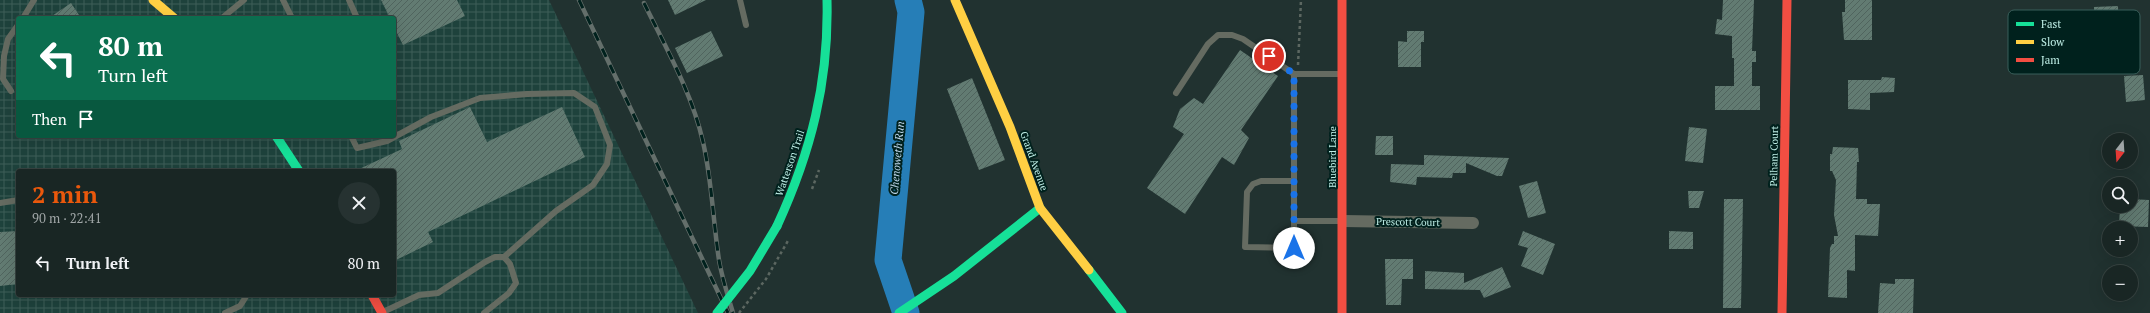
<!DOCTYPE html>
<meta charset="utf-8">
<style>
:root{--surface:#192624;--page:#263231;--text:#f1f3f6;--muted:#9fa5a6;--line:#374341;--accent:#ea580c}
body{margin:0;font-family:"PT Serif",serif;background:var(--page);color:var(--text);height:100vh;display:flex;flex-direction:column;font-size:15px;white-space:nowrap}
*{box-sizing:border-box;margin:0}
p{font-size:13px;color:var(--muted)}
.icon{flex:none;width:22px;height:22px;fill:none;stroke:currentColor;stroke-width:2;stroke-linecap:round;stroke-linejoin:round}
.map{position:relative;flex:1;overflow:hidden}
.details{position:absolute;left:16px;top:169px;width:380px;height:128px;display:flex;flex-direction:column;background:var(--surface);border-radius:4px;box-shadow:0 4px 16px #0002,0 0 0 1px var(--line)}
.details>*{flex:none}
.banner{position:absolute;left:16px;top:16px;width:380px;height:122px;border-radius:4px;box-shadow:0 4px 16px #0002,0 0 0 1px var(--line);background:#0b6e4f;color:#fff;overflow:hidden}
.needle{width:26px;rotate:197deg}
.fabs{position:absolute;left:2102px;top:133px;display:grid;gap:8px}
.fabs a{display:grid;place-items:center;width:36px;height:36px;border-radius:50%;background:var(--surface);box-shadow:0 4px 16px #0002,0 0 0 1px var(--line);font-size:20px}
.pin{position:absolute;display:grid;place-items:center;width:34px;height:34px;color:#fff;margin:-17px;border:2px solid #fff;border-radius:50%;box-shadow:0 1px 4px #0007}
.me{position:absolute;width:44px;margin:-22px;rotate:0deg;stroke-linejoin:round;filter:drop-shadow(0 0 3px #0008)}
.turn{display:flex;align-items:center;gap:14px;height:84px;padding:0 16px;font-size:18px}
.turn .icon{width:52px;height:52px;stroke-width:2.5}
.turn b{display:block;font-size:28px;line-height:34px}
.then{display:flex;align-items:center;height:38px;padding:0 16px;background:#0003;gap:8px;font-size:15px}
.round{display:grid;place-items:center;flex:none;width:42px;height:42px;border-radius:21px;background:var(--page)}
.overview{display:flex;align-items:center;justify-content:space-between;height:68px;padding:0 16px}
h1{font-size:24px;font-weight:700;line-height:30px;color:var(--accent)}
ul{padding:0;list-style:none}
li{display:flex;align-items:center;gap:12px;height:52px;padding:0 16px}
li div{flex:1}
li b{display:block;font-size:15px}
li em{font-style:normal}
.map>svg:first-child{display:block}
.industrial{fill:url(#industrial-grid);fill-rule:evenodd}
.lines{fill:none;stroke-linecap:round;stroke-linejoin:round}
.river{stroke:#267eb7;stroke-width:27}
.building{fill:url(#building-hatch)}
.path{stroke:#5c6761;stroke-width:2.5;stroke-dasharray:3 3;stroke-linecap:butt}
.lane{stroke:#656b61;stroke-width:6}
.street{stroke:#656b61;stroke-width:12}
.fast{stroke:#16e098;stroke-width:9}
.slow{stroke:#ffcf43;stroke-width:9}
.jam{stroke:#f24e42;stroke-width:9}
.rail-casing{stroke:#646f6b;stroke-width:4.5}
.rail{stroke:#00211d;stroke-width:3;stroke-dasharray:9;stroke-linecap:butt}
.fast-bridge{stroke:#16e098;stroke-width:9}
.route{stroke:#1a73e8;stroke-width:7;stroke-dasharray:0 12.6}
.labels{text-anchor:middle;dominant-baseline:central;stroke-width:4;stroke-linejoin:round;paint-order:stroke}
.street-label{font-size:10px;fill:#bfefe7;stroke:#00211d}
.water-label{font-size:11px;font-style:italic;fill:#bed6ea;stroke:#00211d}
.key{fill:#00211d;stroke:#395f5a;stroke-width:1}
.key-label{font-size:11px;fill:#bfefe7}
</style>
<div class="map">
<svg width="2150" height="313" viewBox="0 0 2150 313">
<defs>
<pattern id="industrial-grid" width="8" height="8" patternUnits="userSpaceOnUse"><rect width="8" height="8" fill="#1e423c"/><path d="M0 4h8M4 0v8" fill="none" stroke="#3d5e58"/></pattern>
<pattern id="building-hatch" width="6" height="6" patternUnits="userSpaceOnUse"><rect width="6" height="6" fill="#627b72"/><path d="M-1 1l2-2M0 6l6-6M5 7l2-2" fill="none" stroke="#50645e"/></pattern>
</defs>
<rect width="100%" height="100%" fill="#213230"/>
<path class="industrial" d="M0,0H549L698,313H0ZM18,18H394V136H18ZM18,171H394V295H18Z"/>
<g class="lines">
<path class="river" d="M906,313L888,260L911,12L908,0"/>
</g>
<g class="building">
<path d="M381,0H457L465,16L403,45L394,27V18H390Z"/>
<path d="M668,0H706L675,15Z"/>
<path d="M1723,0H1754L1752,51H1756V62H1752V86H1760V110H1715V86H1734V58H1732V36L1715,34L1717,19L1722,20Z"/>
<path d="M1845,0H1872V40H1844L1842,12H1845Z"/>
<path d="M71,3L81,18H49Z"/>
<path d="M2118,6L2119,50L2096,51L2094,7Z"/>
<path d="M711,31L723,56L687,73L675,48Z"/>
<path d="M1407,31H1424V42H1421V67H1398V41L1407,42Z"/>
<path d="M1240,50L1278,76L1241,130L1249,138L1234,165L1222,157L1185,214L1147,188L1184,134L1173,127L1180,109L1194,98L1203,104Z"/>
<path d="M2143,75L2145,100L2126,102L2124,76Z"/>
<path d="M1882,77L1895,78L1894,92L1870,93V110L1848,109V80H1881Z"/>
<path d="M972,78L1005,160L979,170L947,89Z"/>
<path d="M470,107L487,142L562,107L585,157L428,232L433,242L394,261V171H355L402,149L399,141Z"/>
<path d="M1689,127L1707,129L1703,163L1685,161Z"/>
<path d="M1376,136H1393V155H1375Z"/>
<path d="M1833,147L1858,148L1859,162H1857L1856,199H1867V204H1880L1878,236L1855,235V271L1847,270V298L1828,297L1830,248L1832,244H1834V236H1838L1834,215L1836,180L1832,171H1830V154H1832Z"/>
<path d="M1424,155L1453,156L1509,158L1502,176H1497L1466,163V173H1453L1452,178L1417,177L1416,185L1390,182L1391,164L1424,165Z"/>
<path d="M1537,181L1546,213L1528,218L1519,186Z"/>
<path d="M1688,191H1704L1699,208H1689Z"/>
<path d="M1724,199H1743L1741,308H1723Z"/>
<path d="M2131,199L2149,200L2148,227L2119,226L2120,206H2131Z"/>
<path d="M18,231V284L0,286V232Z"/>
<path d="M1523,231L1555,244L1543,275L1521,266L1528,248L1518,245Z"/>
<path d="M1669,231L1693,232V249H1669Z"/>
<path d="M1385,259H1413V279H1402L1401,305H1386Z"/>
<path d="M1502,267L1511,287L1484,298L1480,290L1425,289V271L1464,273V283Z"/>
<path d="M1895,279H1914L1913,313H1878L1880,283L1895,284Z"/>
</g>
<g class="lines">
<g class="path">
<path d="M1298,65L1301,0"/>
<path d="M812,189L819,170"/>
<path d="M739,313L766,279L789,239"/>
</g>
<g class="lane">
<path d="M283,0L292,18"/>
<path d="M349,0L357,18"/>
<path d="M740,0L746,25"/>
<path d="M23,18L34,0"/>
<path d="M222,18L244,0"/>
<path d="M11,91L3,79L4,56L8,39L18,25"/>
<path d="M1176,93L1208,44L1218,35H1232L1243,39L1294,74H1341"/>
<path d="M351,136L357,148L387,141L431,117L480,98L527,94L574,93L595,107L610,145L607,164L593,185L556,211L504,257"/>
<path d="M216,171H226"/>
<path d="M1294,181H1261L1253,184L1247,192L1245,247L1294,248V74"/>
<path d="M0,203L18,200"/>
<path d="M1294,221H1341"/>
<path d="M383,312L419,295L438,293L485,262L495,257H504L510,264L516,283L509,293L484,313"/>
<path d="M225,313L240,306L247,295"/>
</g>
<path class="street" d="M1343,221L1473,223"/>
<g class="fast">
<path d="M276,136L299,171"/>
<path d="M777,226C811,152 829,82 827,0"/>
<path d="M1089,270L1122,313"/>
<path d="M899,313L954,276L1040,208"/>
</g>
<g class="slow">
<path d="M153,0L174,18"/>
<path d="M955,0L1010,127L1040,208L1089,270"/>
</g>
<g class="jam">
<path d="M1342,0V313"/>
<path d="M372,295L382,313"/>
<path d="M1782,313L1787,0"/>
</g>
<g class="rail-casing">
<g id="rail">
<path d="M579,0L728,313"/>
<path d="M644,3C666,48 692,93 703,142C712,181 713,221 719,260C722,278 728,296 733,313"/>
</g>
</g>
<use href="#rail" class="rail"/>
<path class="fast-bridge" d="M717,313L750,271L777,226"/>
</g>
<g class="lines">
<path class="route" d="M1269,56L1294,74V248"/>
</g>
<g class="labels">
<g class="street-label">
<text transform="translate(1774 156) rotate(-89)">Pelham Court</text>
<text transform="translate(1332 157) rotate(-90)">Bluebird Lane</text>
<text transform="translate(1034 161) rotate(70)">Grand Avenue</text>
<text transform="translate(790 163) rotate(-71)">Watterson Trail</text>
<text transform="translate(1408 222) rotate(1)">Prescott Court</text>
</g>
<g class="water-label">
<text transform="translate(897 158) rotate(-85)">Chenoweth Run</text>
</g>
</g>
<rect x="2008" y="10" width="132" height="64" rx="6" class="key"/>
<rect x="2016" y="22" width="18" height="4" fill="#16e098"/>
<rect x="2016" y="40" width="18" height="4" fill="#ffcf43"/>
<rect x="2016" y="58" width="18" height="4" fill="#f24e42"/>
<g class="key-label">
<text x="2041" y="28">Fast</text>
<text x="2041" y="46">Slow</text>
<text x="2041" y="64">Jam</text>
</g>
</svg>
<div class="fabs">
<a><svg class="needle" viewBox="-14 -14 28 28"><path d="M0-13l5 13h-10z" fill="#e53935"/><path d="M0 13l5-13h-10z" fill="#9fa5a6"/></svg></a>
<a><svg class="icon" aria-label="search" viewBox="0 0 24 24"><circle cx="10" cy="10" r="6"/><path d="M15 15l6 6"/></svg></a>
<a>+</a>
<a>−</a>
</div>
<div class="pin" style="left:1269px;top:56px;background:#d93025"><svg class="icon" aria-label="arrive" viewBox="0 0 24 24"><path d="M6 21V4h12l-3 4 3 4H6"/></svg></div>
<svg class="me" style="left:1294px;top:248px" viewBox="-20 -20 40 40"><circle r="19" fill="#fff"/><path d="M0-13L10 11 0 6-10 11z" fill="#1a73e8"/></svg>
<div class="banner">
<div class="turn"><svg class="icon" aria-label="left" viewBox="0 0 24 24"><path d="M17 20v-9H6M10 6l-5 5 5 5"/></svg><div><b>80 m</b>Turn left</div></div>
<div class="then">Then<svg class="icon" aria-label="arrive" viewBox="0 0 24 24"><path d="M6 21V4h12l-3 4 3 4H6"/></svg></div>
</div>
<section class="details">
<div class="overview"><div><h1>2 min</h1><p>90 m · 22:41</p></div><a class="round"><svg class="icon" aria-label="close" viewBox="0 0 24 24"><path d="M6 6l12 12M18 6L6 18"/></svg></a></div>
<ul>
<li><svg class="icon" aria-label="left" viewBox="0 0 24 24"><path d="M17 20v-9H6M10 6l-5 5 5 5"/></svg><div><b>Turn left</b></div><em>80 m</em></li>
</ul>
</section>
</div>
